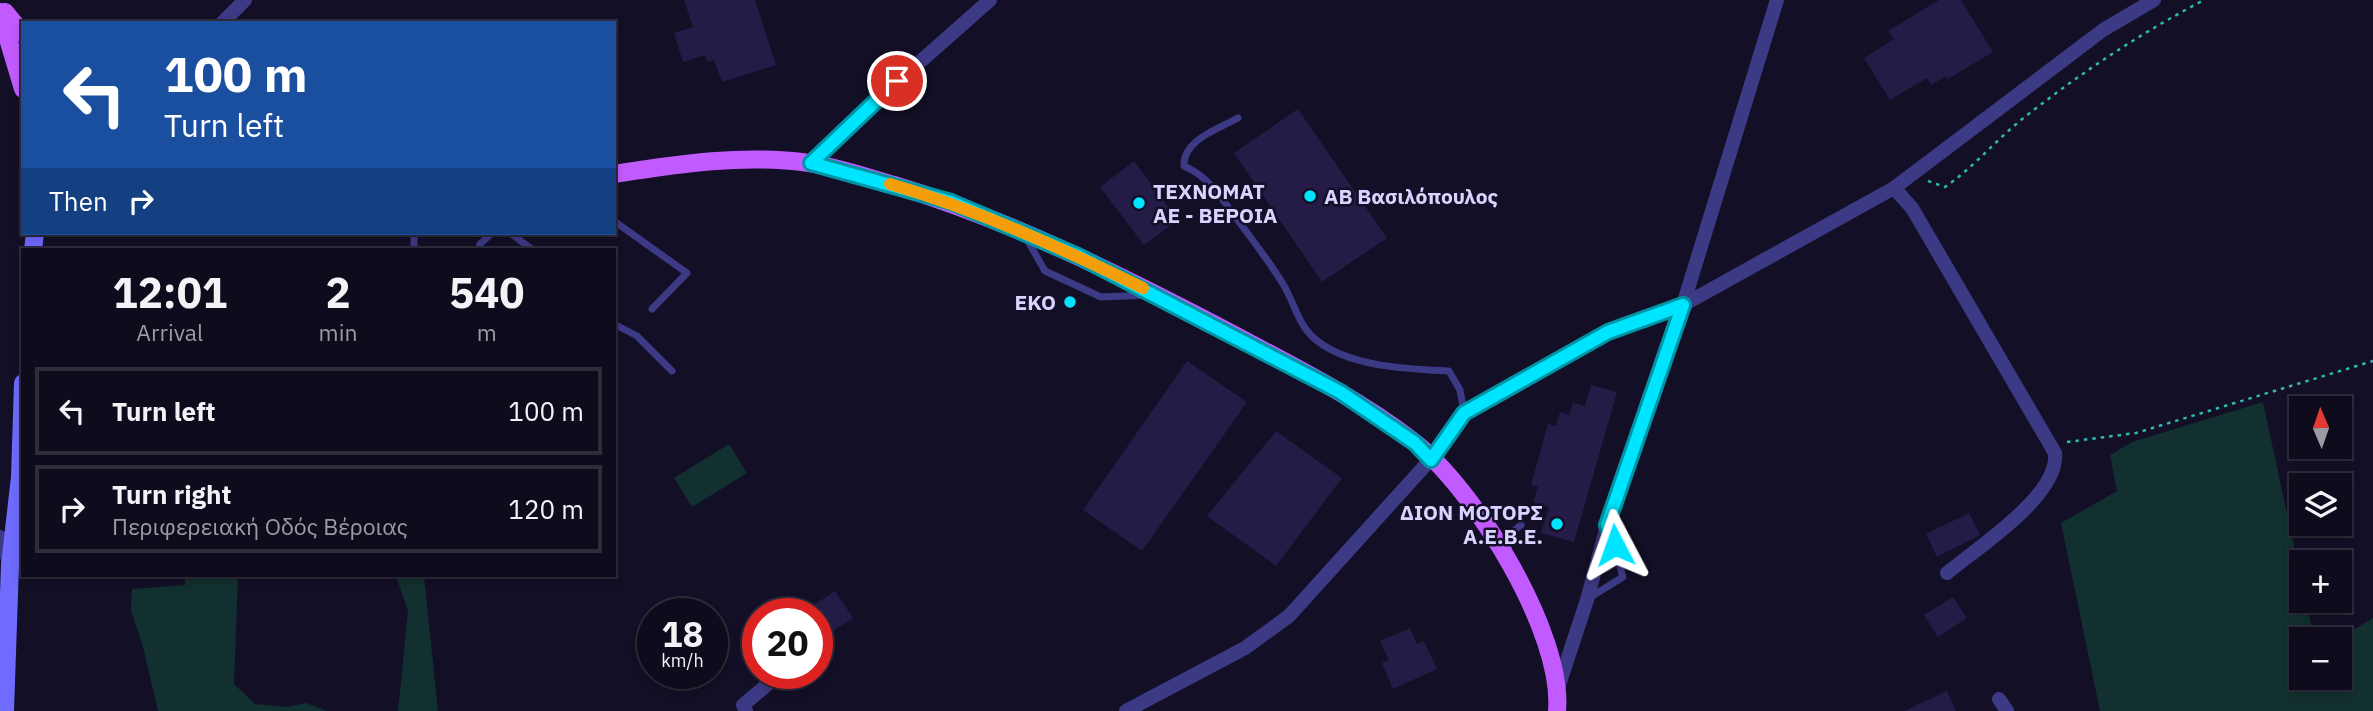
<!DOCTYPE html>
<meta charset="utf-8">
<style>
:root{--surface:#0e0b1c;--page:#1c1929;--text:#f1f3f6;--muted:#9b9ba3;--line:#2e2b3b}
body{margin:0;font-family:"IBM Plex Sans",sans-serif;background:var(--page);color:var(--text);height:100vh;display:flex;flex-direction:column;font-size:26px;white-space:nowrap}
*{box-sizing:border-box;margin:0}
p{font-size:23px;color:var(--muted)}
.icon{flex:none;width:38px;height:38px;fill:none;stroke:currentColor;stroke-width:2;stroke-linecap:round;stroke-linejoin:round}
.map{position:relative;flex:1;overflow:hidden}
.drawer{position:absolute;left:21px;top:248px;width:595px;height:329px;display:flex;flex-direction:column;background:var(--surface);border-radius:0px;box-shadow:0 4px 10px #0003,0 0 0 2px var(--line)}
.drawer>*{flex:none}
.banner{position:absolute;left:21px;top:21px;width:595px;height:214px;border-radius:0px;box-shadow:0 4px 10px #0003,0 0 0 2px var(--line);background:#1a4fa0;color:#fff;overflow:hidden}
.needle{width:46px;rotate:358deg}
.fabs{position:absolute;left:2289px;top:396px;display:grid;gap:14px}
.fabs a{display:grid;place-items:center;width:63px;height:63px;border-radius:0px;background:var(--surface);box-shadow:0 4px 10px #0003,0 0 0 2px var(--line);font-size:35px}
.speed{position:absolute;left:637px;top:598px;display:flex;gap:14px;font-size:35px;font-weight:700;text-align:center}
.speed>*{display:grid;place-content:center;width:91px;height:91px;border-radius:50%;background:var(--surface);box-shadow:0 4px 10px #0003,0 0 0 2px var(--line);line-height:1}
.speed small{font-size:18px;font-weight:400}
.speed .limit{border:10px solid #d22;background:#fff;color:#111}
.pin{position:absolute;display:grid;place-items:center;width:60px;height:60px;color:#fff;margin:-30px;border:4px solid #fff;border-radius:50%;box-shadow:0 2px 7px #0007}
.me{position:absolute;width:77px;margin:-38px;rotate:356deg;stroke-linejoin:round;filter:drop-shadow(0 0 5px #0008)}
.turn{display:flex;align-items:center;gap:24px;height:147px;padding:0 28px;font-size:32px}
.turn .icon{width:91px;height:91px;stroke-width:2.5}
.turn b{display:block;font-size:49px;line-height:60px}
.then{display:flex;align-items:center;height:66px;padding:0 28px;background:#0003;gap:14px;font-size:26px}
.eta{display:flex;justify-content:space-evenly;align-items:center;height:119px;text-align:center}
.eta b{font-size:42px;font-weight:800;line-height:49px}
ul{padding:0;list-style:none}
li{display:flex;align-items:center;gap:21px;height:88px;margin:0 14px 10px;padding:0 14px;border:4px solid var(--line);border-radius:0px}
li div{flex:1}
li b{display:block;font-size:26px}
li em{font-style:normal}
.map>svg:first-child{display:block}
.grass{fill:#12302f}
.building{fill:#241b47}
.lines{fill:none;stroke-linecap:round;stroke-linejoin:round}
.path{stroke:#2fb8b0;stroke-width:2.5;stroke-dasharray:3.5 5;stroke-linecap:butt}
.lane{stroke:#3d3a85;stroke-width:7}
.street{stroke:#3d3a85;stroke-width:14}
.secondary{stroke:#6f6bff;stroke-width:18}
.primary{stroke:#c25bff;stroke-width:18}
.route-casing{stroke:#0095a6;stroke-width:18}
.route{stroke:#00e5ff;stroke-width:12}
.slow{stroke:#f59e0b;stroke-width:12}
.poi-dot{fill:#00e5ff;stroke:#130f26;stroke-width:2.5}
.labels{text-anchor:middle;dominant-baseline:central;stroke-width:5;stroke-linejoin:round;paint-order:stroke}
.poi-label{font-size:21px;font-weight:bold;fill:#d9d4ff;stroke:#130f26;text-anchor:start}
</style>
<div class="map">
<svg width="2373" height="711" viewBox="0 0 2373 711">
<rect width="100%" height="100%" fill="#130f26"/>
<g class="grass">
<path d="M2263,402L2301,579V600H2306L2314,639H2301V677H2340L2338,639L2373,618V711H2100L2061,523L2117,491L2110,455L2132,442Z"/>
<path d="M729,444L747,473L692,507L674,478Z"/>
<path d="M185,576H238L234,684L255,704L288,707L306,703L327,711H158L143,647L131,610L132,589L185,585Z"/>
<path d="M396,576H424L438,711H398L408,611Z"/>
</g>
<g class="building">
<path d="M684,0H755L776,65L722,82L714,60L707,62L705,55L683,62L674,33L693,27Z"/>
<path d="M1939,0H1961L1993,52L1948,79L1946,76L1931,85L1927,78L1890,100L1864,58L1894,39L1888,31Z"/>
<path d="M1298,109L1387,238L1322,282L1234,153Z"/>
<path d="M1134,161L1178,220L1144,245L1100,187Z"/>
<path d="M1187,361L1247,402L1142,551L1083,510Z"/>
<path d="M1591,385L1617,392L1574,542L1541,533L1549,507L1533,502L1538,487L1531,485L1548,424L1556,426L1560,412L1569,415L1573,403L1585,406Z"/>
<path d="M1276,431L1342,478L1276,566L1207,516Z"/>
<path d="M1969,513L1980,535L1937,557L1926,534Z"/>
<path d="M835,591L853,618L822,638L817,630V614H800Z"/>
<path d="M1953,597L1967,618L1938,637L1924,615Z"/>
<path d="M1410,628L1417,644L1424,641L1437,669L1393,689L1382,663L1389,660L1380,641Z"/>
<path d="M1947,691L1956,711H1904Z"/>
</g>
<g class="lines">
<g class="path">
<path d="M1928,181L1945,187C1973,168 1995,141 2021,120C2079,74 2139,34 2204,0"/>
<path d="M2067,442L2136,433L2373,361"/>
</g>
<g class="lane">
<path d="M1238,118C1218,129 1183,140 1184,166C1209,177 1220,196 1236,218C1252,239 1269,261 1283,284C1294,302 1298,325 1315,339C1348,367 1408,369 1449,371L1460,390L1464,412"/>
<path d="M614,221L687,273L652,309"/>
<path d="M510,233L533,250"/>
<path d="M1025,236L1045,271L1101,297L1148,295"/>
<path d="M414,250V233"/>
<path d="M479,250L480,244L492,233"/>
<path d="M614,324L637,336L672,371"/>
<path d="M1508,554L1509,535L1521,525"/>
<path d="M1589,598L1623,577L1609,529"/>
</g>
<g class="street">
<path d="M222,23L245,0"/>
<path d="M811,163L844,129L990,0"/>
<path d="M1894,188L1912,208L2055,453C2060,495 1977,548 1947,573"/>
<path d="M0,537L9,562"/>
<path d="M1558,688L1587,600L1607,525L1683,305L1777,0"/>
<path d="M1999,699L2007,711"/>
<path d="M746,711L743,705L780,674"/>
<path d="M1126,711L1245,648L1289,616L1431,459L1464,413L1608,332L1683,305L1894,188L2103,30L2154,0"/>
</g>
<g class="secondary">
<path d="M33,250L35,233"/>
<path d="M5,711L10,565L20,477L23,383"/>
</g>
<g class="primary">
<path d="M0,12L23,89"/>
<path d="M5,12L23,34"/>
<path d="M614,174C679,164 743,154 809,163C837,167 866,177 894,185C1010,220 1118,274 1225,330C1289,364 1356,397 1413,441C1474,488 1564,633 1557,711"/>
</g>
</g>
<g class="lines">
<g class="route-casing">
<path id="route" d="M897,81L811,163L951,202L1078,256L1340,392L1415,443L1431,460L1464,413L1608,332L1683,305L1607,525L1615,545"/>
</g>
<use href="#route" class="route"/>
<path class="slow" d="M890,184C978,210 1061,248 1143,288"/>
</g>
<g class="poi-dot">
<circle cx="1310" cy="196" r="7"/>
<circle cx="1139" cy="203" r="7"/>
<circle cx="1070" cy="302" r="7"/>
<circle cx="1557" cy="524" r="7"/>
</g>
<g class="labels">
<g class="poi-label">
<text x="1153" y="191">ΤΕΧΝΟΜΑΤ<tspan x="1153" dy="24">ΑΕ - ΒΕΡΟΙΑ</tspan></text>
<text x="1324" y="196">ΑΒ Βασιλόπουλος</text>
<text x="1056" y="302" text-anchor="end">EKO</text>
<text x="1543" y="512" text-anchor="end">ΔΙΟΝ ΜΟΤΟΡΣ<tspan x="1543" dy="24">Α.Ε.Β.Ε.</tspan></text>
</g>
</g>
</svg>
<div class="fabs">
<a><svg class="needle" viewBox="-14 -14 28 28"><path d="M0-13l5 13h-10z" fill="#e53935"/><path d="M0 13l5-13h-10z" fill="#9b9ba3"/></svg></a>
<a><svg class="icon" aria-label="layers" viewBox="0 0 24 24"><path d="M12 4l9 5-9 5-9-5zM3 14l9 5 9-5"/></svg></a>
<a>+</a>
<a>−</a>
</div>
<div class="speed"><div>18<small>km/h</small></div><div class="limit">20</div></div>
<div class="pin" style="left:897px;top:81px;background:#d93025"><svg class="icon" aria-label="arrive" viewBox="0 0 24 24"><path d="M6 21V4h12l-3 4 3 4H6"/></svg></div>
<svg class="me" style="left:1615px;top:545px" viewBox="-20 -20 40 40"><path d="M0-17L14 15 0 8-14 15z" fill="#00e5ff" stroke="#fff" stroke-width="4"/></svg>
<div class="banner">
<div class="turn"><svg class="icon" aria-label="left" viewBox="0 0 24 24"><path d="M17 20v-9H6M10 6l-5 5 5 5"/></svg><div><b>100 m</b>Turn left</div></div>
<div class="then">Then<svg class="icon" aria-label="right" viewBox="0 0 24 24"><path d="M7 20v-9h11M14 6l5 5-5 5"/></svg></div>
</div>
<section class="drawer">
<div class="eta">
<div><b>12:01</b><p>Arrival</p></div>
<div><b>2</b><p>min</p></div>
<div><b>540</b><p>m</p></div>
</div>
<ul>
<li><svg class="icon" aria-label="left" viewBox="0 0 24 24"><path d="M17 20v-9H6M10 6l-5 5 5 5"/></svg><div><b>Turn left</b></div><em>100 m</em></li>
<li><svg class="icon" aria-label="right" viewBox="0 0 24 24"><path d="M7 20v-9h11M14 6l5 5-5 5"/></svg><div><b>Turn right</b><p>Περιφερειακή Οδός Βέροιας</p></div><em>120 m</em></li>
</ul>
</section>
</div>
